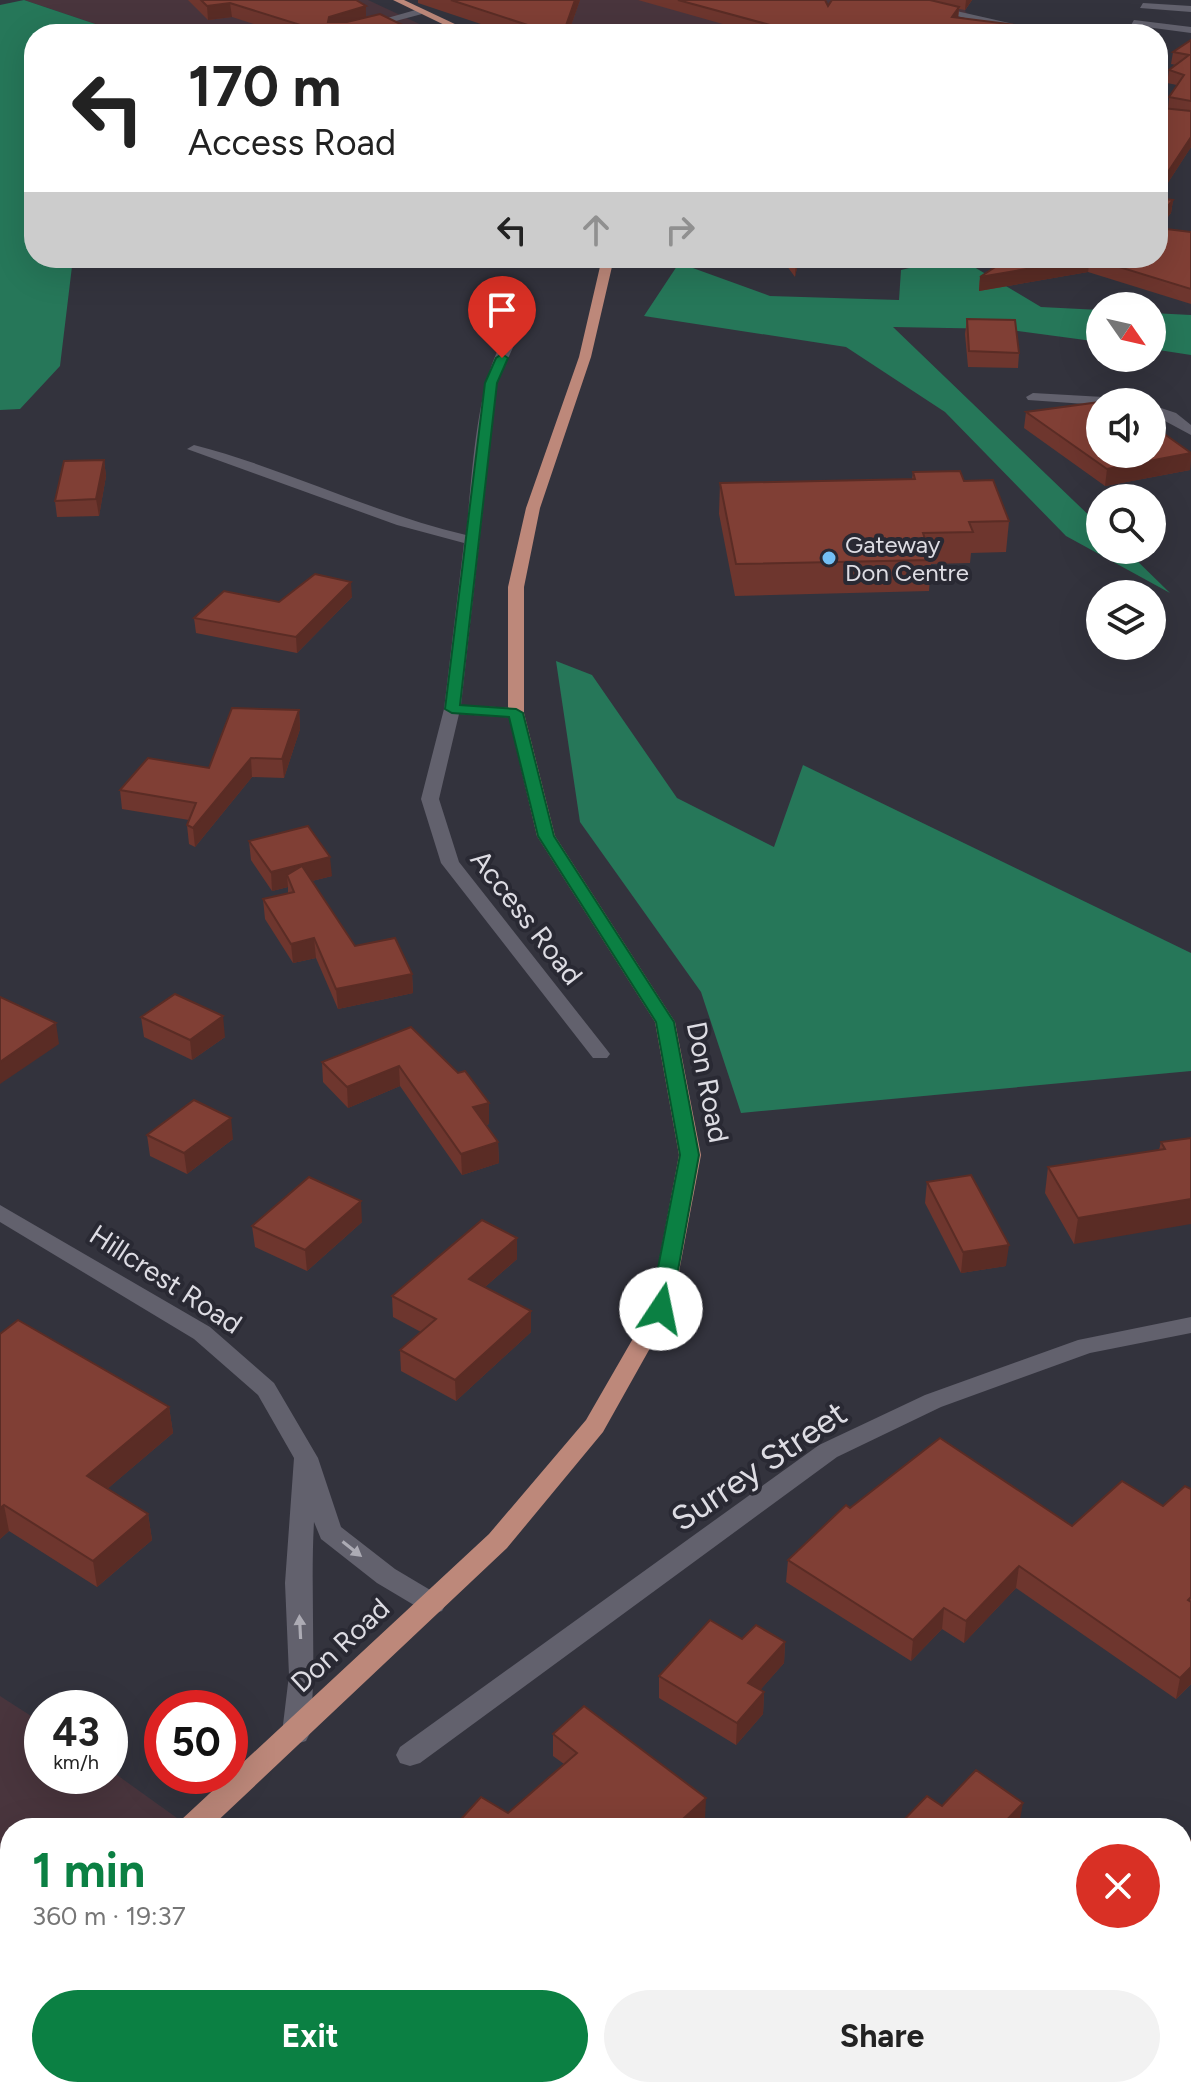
<!DOCTYPE html>
<meta charset="utf-8">
<style>
:root{--surface:#fff;--page:#f2f2f2;--text:#222;--muted:#767676;--accent:#0b8043}
body{margin:0;font-family:Figtree,sans-serif;background:var(--page);color:var(--text);height:100vh;display:flex;flex-direction:column;font-size:30px;white-space:nowrap}
*{box-sizing:border-box;margin:0}
p{font-size:26px;color:var(--muted)}
.icon{flex:none;width:44px;height:44px;fill:none;stroke:currentColor;stroke-width:2;stroke-linecap:round;stroke-linejoin:round}
.map{position:relative;flex:1;overflow:hidden}
.panel{position:absolute;left:0px;top:1818px;width:1192px;height:280px;display:flex;flex-direction:column;background:var(--surface);border-radius:32px 32px 0 0;box-shadow:0 8px 32px #0002}
.panel>*{flex:none}
.guide{position:absolute;left:24px;top:24px;width:1144px;height:244px;border-radius:32px;box-shadow:0 8px 32px #0002;background:#fff;color:var(--text);overflow:hidden}
.needle{width:52px;rotate:124deg}
.controls{position:absolute;left:1086px;top:292px;display:grid;gap:16px}
.controls a{display:grid;place-items:center;width:80px;height:80px;border-radius:50%;background:var(--surface);box-shadow:0 8px 32px #0002;font-size:40px}
.speed{position:absolute;left:24px;top:1690px;display:flex;gap:16px;font-size:40px;font-weight:700;text-align:center}
.speed>*{display:grid;place-content:center;width:104px;height:104px;border-radius:50%;background:var(--surface);box-shadow:0 8px 32px #0002;line-height:1}
.speed small{font-size:20px;font-weight:400}
.speed .limit{border:12px solid #d22;background:#fff;color:#111}
.pin{position:absolute;display:grid;place-items:center;width:68px;height:68px;color:#fff;margin:-82px -34px;border-radius:50% 50% 50% 0;rotate:-45deg;box-shadow:0 0 8px #0007}
.pin .icon{rotate:45deg}
.me{position:absolute;width:88px;margin:-44px;rotate:11deg;stroke-linejoin:round;filter:drop-shadow(0 0 6px #0008)}
.turn{display:flex;align-items:center;gap:28px;height:168px;padding:0 32px;font-size:36px}
.turn .icon{width:104px;height:104px;stroke-width:2.5}
.turn b{display:block;font-size:56px;line-height:68px}
.lanes{display:flex;align-items:center;height:76px;padding:0 32px;background:#0003;justify-content:center;gap:40px;direction:ltr}
.lanes .off{opacity:.35}
.round{display:grid;place-items:center;flex:none;width:84px;height:84px;border-radius:42px;background:var(--page)}
.summary{display:flex;align-items:center;justify-content:space-between;height:136px;padding:0 32px}
h1{font-size:48px;font-weight:700;line-height:60px;color:var(--accent)}
.action{display:flex;gap:16px;margin-top:auto;padding:16px 32px}
.action a{flex:1;height:92px;border-radius:48px;background:var(--accent);color:#fff;font-size:32px;font-weight:700;line-height:92px;text-align:center}
.action a+a{background:var(--page);color:var(--text)}
.map>svg:first-child{display:block}
.commercial{fill:#49353d}
.forest{fill:#267759}
.lines{fill:none;stroke-linecap:round;stroke-linejoin:round}
.path{stroke:#777780;stroke-width:3;stroke-dasharray:2 3;stroke-linecap:butt}
.minor{fill:#62616d;fill-rule:evenodd}
.major{fill:#bd887a;fill-rule:evenodd}
.wall{fill:#6e362e}
.shaded-wall{fill:#5a2c25}
.building{fill:#803f35;stroke:#5a2c25;stroke-width:2}
.oneway{fill:#acabb4}
.route{fill:#0b8043;stroke:#07532c;stroke-width:2}
.poi-dot{fill:#74c0f6;stroke:#292933;stroke-width:3}
.labels{text-anchor:middle;dominant-baseline:central;stroke-width:8;stroke-linejoin:round;paint-order:stroke}
.far-poi-label{font-size:24px;fill:#dddce3;stroke:#292933;text-anchor:start}
.street-label{font-size:28px;fill:#dddce3;stroke:#292933}
.near-street-label{font-size:34px;fill:#dddce3;stroke:#292933}
</style>
<div class="map">
<svg width="1191" height="2098" viewBox="0 0 1191 2098">
<rect width="100%" height="100%" fill="#33333d"/>
<g class="commercial">
<path d="M24,0H368L441,34H125Z"/>
<path d="M442,0H972L965,11L980,28L963,34H512Z"/>
<path d="M0,1696L42,1723V1776H110V1770L191,1828H10V2088H216L225,2098H0Z"/>
</g>
<g class="forest">
<path d="M24,0L125,34H34V258H73L60,366L20,409L0,410V5Z"/>
<path d="M951,258H959L1041,307L1100,310V342L1003,329L893,327L1100,526V550H1126L1170,593L1066,536L945,412L846,347L644,316L679,263L770,296L899,300L901,270Z"/>
<path d="M1152,313L1191,315V355L1152,349Z"/>
<path d="M556,661L592,675L677,798L774,847L803,765L1191,953V1071L741,1113L701,992L580,822Z"/>
</g>
<g class="lines">
<path class="path" d="M634,265L733,258"/>
<g class="minor">
<path d="M892,0H908L1022,26L1073,34L1022,32Z"/>
<path d="M1143,3L1191,6V12L1140,8Z"/>
<path d="M419,9L422,14L347,34H331Z"/>
<path d="M1134,20L1191,27V33L1131,25Z"/>
<path d="M518,321L528,324L519,334L497,383L461,705L516,708L524,713L516,718L459,714L439,799L459,862L607,1050L610,1054L607,1058H593L441,863L421,799L444,709L464,543L397,525L187,449L194,445C287,469 372,513 466,535C473,479 475,359 518,321Z"/>
<path d="M1033,393L1121,398L1128,402H1100V405L1028,400L1026,397Z"/>
<path d="M1152,405L1176,413L1191,425V435L1152,414Z"/>
<path d="M0,1205L210,1327L274,1383L318,1458L341,1527L395,1569L442,1597L446,1604L442,1611L433,1614L424,1611L377,1583L321,1539L314,1522C310,1593 317,1663 310,1733L306,1741L296,1744L286,1741L282,1733L289,1675L285,1583L294,1458L258,1395L194,1339L0,1222Z"/>
<path d="M1191,1317V1333L1090,1353L941,1407L837,1457L420,1763L410,1766L400,1763L396,1755L400,1747L819,1445L925,1395L1078,1340Z"/>
<path d="M86,2088H122L127,2098H90Z"/>
</g>
<g class="major">
<path d="M393,0H404L476,34H463Z"/>
<path d="M602,258H614L591,357L540,508L524,587V713L555,836L675,1022L701,1155L672,1309L603,1432L507,1548L210,1828H177L181,1820L489,1534L586,1420L650,1309L679,1155L655,1022L537,836L508,713V587L526,508L579,357Z"/>
<path d="M10,2010V2047L0,2051V2014Z"/>
</g>
</g>
<g class="wall">
<path d="M188,0H356L366,6V17L421,34H284L232,17L208,20Z"/>
<path d="M418,0H580L568,34H511L418,3Z"/>
<path d="M638,0H825L828,6L832,0H972L965,10L959,9L958,18L1064,31V34H758Z"/>
<path d="M1191,40V147L1158,198L1173,200L1171,213L1159,228L1191,232V304L1088,272L979,291L980,277L1009,258H1158V114L1168,109L1169,97L1177,85L1167,83L1169,70L1176,65L1171,64L1173,52Z"/>
<path d="M781,258H799L795,277Z"/>
<path d="M967,319L1019,353L1018,368L968,367L965,334Z"/>
<path d="M1026,412L1100,454L1191,452L1190,470L1105,486L1024,428Z"/>
<path d="M104,460L106,476L99,516L57,517L55,501Z"/>
<path d="M913,472L964,481L1009,521L1006,552L971,553L970,563L931,564L929,591L735,596L719,514L720,483L912,479Z"/>
<path d="M352,597L297,653L196,633L194,618L279,602Z"/>
<path d="M299,710L300,729L284,778L252,777L195,847L189,844L187,825L189,820L122,809L120,790L209,768Z"/>
<path d="M249,841L332,876L312,881L355,946L412,974L413,993L338,1009L316,958L293,963L265,919L263,899L288,893V887L272,891L251,860Z"/>
<path d="M141,1017L225,1037L192,1060L144,1037Z"/>
<path d="M411,1027L489,1124L486,1125L498,1142L499,1163L462,1175L400,1086L348,1108L323,1082L322,1062Z"/>
<path d="M147,1135L233,1139L187,1174L150,1156Z"/>
<path d="M1191,1138L1074,1244L1045,1193L1048,1167L1159,1150L1161,1142Z"/>
<path d="M927,1182L1006,1266L961,1273L925,1203Z"/>
<path d="M362,1222L307,1271L255,1247L252,1226Z"/>
<path d="M517,1238V1259L485,1287L531,1332L456,1401L401,1371L400,1350L421,1332L393,1317L392,1296Z"/>
<path d="M0,1334L169,1407L173,1433L107,1489L148,1514L152,1540L97,1587L9,1531L0,1539Z"/>
<path d="M1191,1489V1684L1176,1699L1016,1588L964,1643L942,1629L911,1661L786,1582L788,1560L850,1508L1072,1526L1163,1506Z"/>
<path d="M742,1639L785,1642L784,1663L760,1690L764,1692L763,1714L736,1745L659,1698V1676Z"/>
<path d="M553,1734L705,1819L696,1828H453L508,1813L564,1764L553,1756Z"/>
<path d="M1191,1840V1978L1182,1971V1851Z"/>
<path d="M1191,2085L1183,2098H1137L1121,2088H1182Z"/>
</g>
<g class="shaded-wall">
<path d="M575,0H580L568,34H563Z"/>
<path d="M966,0H972L965,10Z"/>
<path d="M230,3L232,17L208,20L207,6Z"/>
<path d="M366,6V21L330,34L328,22L329,17Z"/>
<path d="M959,7L958,19L952,17Z"/>
<path d="M1191,137V147L1158,198V187Z"/>
<path d="M1173,200L1171,213L1158,229V218Z"/>
<path d="M796,258H799L795,277Z"/>
<path d="M1090,258L1088,272L979,291L980,277Z"/>
<path d="M1191,453L1190,470L1105,486L1107,469Z"/>
<path d="M104,460L106,476L99,516L96,499Z"/>
<path d="M351,582L352,597L297,653L296,637Z"/>
<path d="M299,710L300,729L284,778L282,759Z"/>
<path d="M251,758L252,777L195,847L193,828Z"/>
<path d="M330,857L332,876L292,886L287,875L288,887L272,891L271,872Z"/>
<path d="M314,938L316,958L293,963L291,944Z"/>
<path d="M412,974L413,993L338,1009L336,989Z"/>
<path d="M223,1016L225,1037L192,1060L190,1040Z"/>
<path d="M56,1023L59,1044L0,1084V1062Z"/>
<path d="M399,1066L400,1086L348,1108L347,1087Z"/>
<path d="M489,1103V1124L474,1128L473,1107Z"/>
<path d="M231,1118L233,1139L187,1174L184,1153Z"/>
<path d="M498,1142L499,1163L462,1175L461,1154Z"/>
<path d="M1191,1199V1224L1074,1244L1078,1218Z"/>
<path d="M361,1201L362,1222L307,1271L305,1250Z"/>
<path d="M517,1238V1259L470,1300L469,1279Z"/>
<path d="M1009,1245L1006,1266L961,1273L963,1252Z"/>
<path d="M531,1311V1332L456,1401L455,1380Z"/>
<path d="M169,1407L173,1433L92,1502L87,1476Z"/>
<path d="M4,1505L9,1531L0,1539V1508Z"/>
<path d="M148,1514L152,1540L97,1587L93,1561Z"/>
<path d="M1019,1566L1016,1588L964,1643L966,1621Z"/>
<path d="M944,1608L942,1629L911,1661L913,1640Z"/>
<path d="M785,1642L784,1663L747,1705L748,1683Z"/>
<path d="M1191,1667V1684L1176,1699L1180,1678Z"/>
<path d="M764,1692L763,1714L736,1745L737,1723Z"/>
<path d="M706,1798L705,1819L696,1828H673Z"/>
<path d="M1023,1803L1019,1825L1016,1828H999Z"/>
<path d="M1191,2073V2085L1183,2098H1176Z"/>
</g>
<g class="building">
<path d="M201,0H356L366,6L329,17L328,22H347L380,14L421,34H329L230,3L207,6Z"/>
<path d="M451,0H575L563,34H555Z"/>
<path d="M678,0H825L828,6L832,0H930L959,7L952,17L1064,31L1062,34H803Z"/>
<path d="M1191,40V101L1169,97L1184,75L1169,70L1189,55L1173,52Z"/>
<path d="M1162,108L1191,111V137L1158,187V114Z"/>
<path d="M1158,198L1173,200L1158,218Z"/>
<path d="M1158,228L1191,232V289L1090,258L980,277L1009,258H1158Z"/>
<path d="M967,319L1015,320L1019,353L969,351Z"/>
<path d="M1100,402V454H1152V429L1156,428L1191,453L1107,469L1026,412Z"/>
<path d="M104,460L96,499L55,501L64,461Z"/>
<path d="M960,471L964,481L993,480L1009,521L969,522L973,532L923,533L932,560L736,564L720,483L915,479L913,472Z"/>
<path d="M315,574L351,582L296,637L194,618L224,591L279,602Z"/>
<path d="M232,708L299,710L282,759L251,758L193,828L187,825L196,803L120,790L148,758L209,768Z"/>
<path d="M308,826L330,857L271,872L249,841Z"/>
<path d="M302,866L355,946L395,938L412,974L336,989L314,938L291,944L263,899L294,892L287,875Z"/>
<path d="M175,994L223,1016L190,1040L141,1017Z"/>
<path d="M0,997L56,1023L0,1062Z"/>
<path d="M411,1027L458,1073L465,1071L489,1103L473,1107L498,1142L461,1154L399,1066L347,1087L322,1062Z"/>
<path d="M194,1100L231,1118L184,1153L147,1135Z"/>
<path d="M1191,1138V1199L1078,1218L1048,1167L1165,1149L1161,1142Z"/>
<path d="M971,1175L1009,1245L963,1252L927,1182Z"/>
<path d="M309,1177L361,1201L305,1250L252,1226Z"/>
<path d="M482,1220L517,1238L469,1279L531,1311L455,1380L400,1350L436,1319L392,1296Z"/>
<path d="M18,1320L169,1407L87,1476L148,1514L93,1561L4,1505L0,1508V1334Z"/>
<path d="M940,1438L1072,1526L1122,1481L1163,1506L1185,1486L1191,1489V1597L1188,1600L1191,1602V1667L1180,1678L1019,1566L966,1621L944,1608L913,1640L788,1560L846,1505L850,1508Z"/>
<path d="M710,1620L742,1639L756,1625L785,1642L748,1683L764,1692L737,1723L659,1676Z"/>
<path d="M584,1706L706,1798L673,1828H453L481,1797L508,1813L577,1753L553,1734Z"/>
<path d="M976,1770L1023,1803L999,1828H896L927,1796L942,1806Z"/>
<path d="M1191,1840V1952L1182,1946V1851Z"/>
<path d="M1182,2012L1191,2018V2073L1182,2088Z"/>
<path d="M1045,2088H1059L1070,2098H1034Z"/>
<path d="M1161,2088H1182L1176,2097Z"/>
<path d="M533,2089L542,2098H523Z"/>
</g>
<defs><path id="oneway-solid" d="M-6-.8H1V-3.2L6.5 0L1 3.2V.8H-6Z" transform="scale(2)"/></defs>
<g class="oneway">
<use href="#oneway-solid" transform="translate(352 1549) rotate(38)"/>
<use href="#oneway-solid" transform="translate(300 1627) rotate(-93)"/>
</g>
<path class="route" d="M502,354L508,358L497,383L460,705L516,709L523,713L554,836L674,1022L699,1155L671,1309L661,1316L650,1309L680,1155L656,1022L538,836L509,717L452,713L445,709L485,383L496,358Z"/>
<circle class="poi-dot" cx="829" cy="558" r="8"/>
<g class="labels">
<g class="far-poi-label">
<text x="845" y="544">Gateway<tspan x="845" dy="28">Don Centre</tspan></text>
</g>
<g class="street-label">
<text transform="translate(527 917) rotate(52)">Access Road</text>
<text transform="translate(708 1082) rotate(79)">Don Road</text>
<text transform="translate(166 1279) rotate(33)">Hillcrest Road</text>
<text transform="translate(340 1645) rotate(-43)">Don Road</text>
</g>
<g class="near-street-label">
<text transform="translate(759 1466) rotate(-34)">Surrey Street</text>
</g>
</g>
</svg>
<div class="controls">
<a><svg class="needle" viewBox="-14 -14 28 28"><path d="M0-13l5 13h-10z" fill="#e53935"/><path d="M0 13l5-13h-10z" fill="#767676"/></svg></a>
<a><svg class="icon" aria-label="sound" viewBox="0 0 24 24"><path d="M4 9h4l5-4v14l-5-4H4zM17 9q2 3 0 6"/></svg></a>
<a><svg class="icon" aria-label="search" viewBox="0 0 24 24"><circle cx="10" cy="10" r="6"/><path d="M15 15l6 6"/></svg></a>
<a><svg class="icon" aria-label="layers" viewBox="0 0 24 24"><path d="M12 4l9 5-9 5-9-5zM3 14l9 5 9-5"/></svg></a>
</div>
<div class="speed"><div>43<small>km/h</small></div><div class="limit">50</div></div>
<div class="pin" style="left:502px;top:358px;background:#d93025"><svg class="icon" aria-label="arrive" viewBox="0 0 24 24"><path d="M6 21V4h12l-3 4 3 4H6"/></svg></div>
<svg class="me" style="left:661px;top:1309px" viewBox="-20 -20 40 40"><circle r="19" fill="#fff"/><path d="M0-13L10 11 0 6-10 11z" fill="#0b8043"/></svg>
<div class="guide">
<div class="turn"><svg class="icon" aria-label="left" viewBox="0 0 24 24"><path d="M17 20v-9H6M10 6l-5 5 5 5"/></svg><div><b>170 m</b>Access Road</div></div>
<div class="lanes"><svg class="icon" aria-label="left" viewBox="0 0 24 24"><path d="M17 20v-9H6M10 6l-5 5 5 5"/></svg><svg class="icon off" aria-label="ahead" viewBox="0 0 24 24"><path d="M12 20V5M6 11l6-6 6 6"/></svg><svg class="icon off" aria-label="right" viewBox="0 0 24 24"><path d="M7 20v-9h11M14 6l5 5-5 5"/></svg></div>
</div>
<section class="panel">
<div class="summary"><div><h1>1 min</h1><p>360 m · 19:37</p></div><a class="round" style="background:#d93025;color:#fff"><svg class="icon" aria-label="close" viewBox="0 0 24 24"><path d="M6 6l12 12M18 6L6 18"/></svg></a></div>
<div class="action"><a>Exit</a><a>Share</a></div>
</section>
</div>
